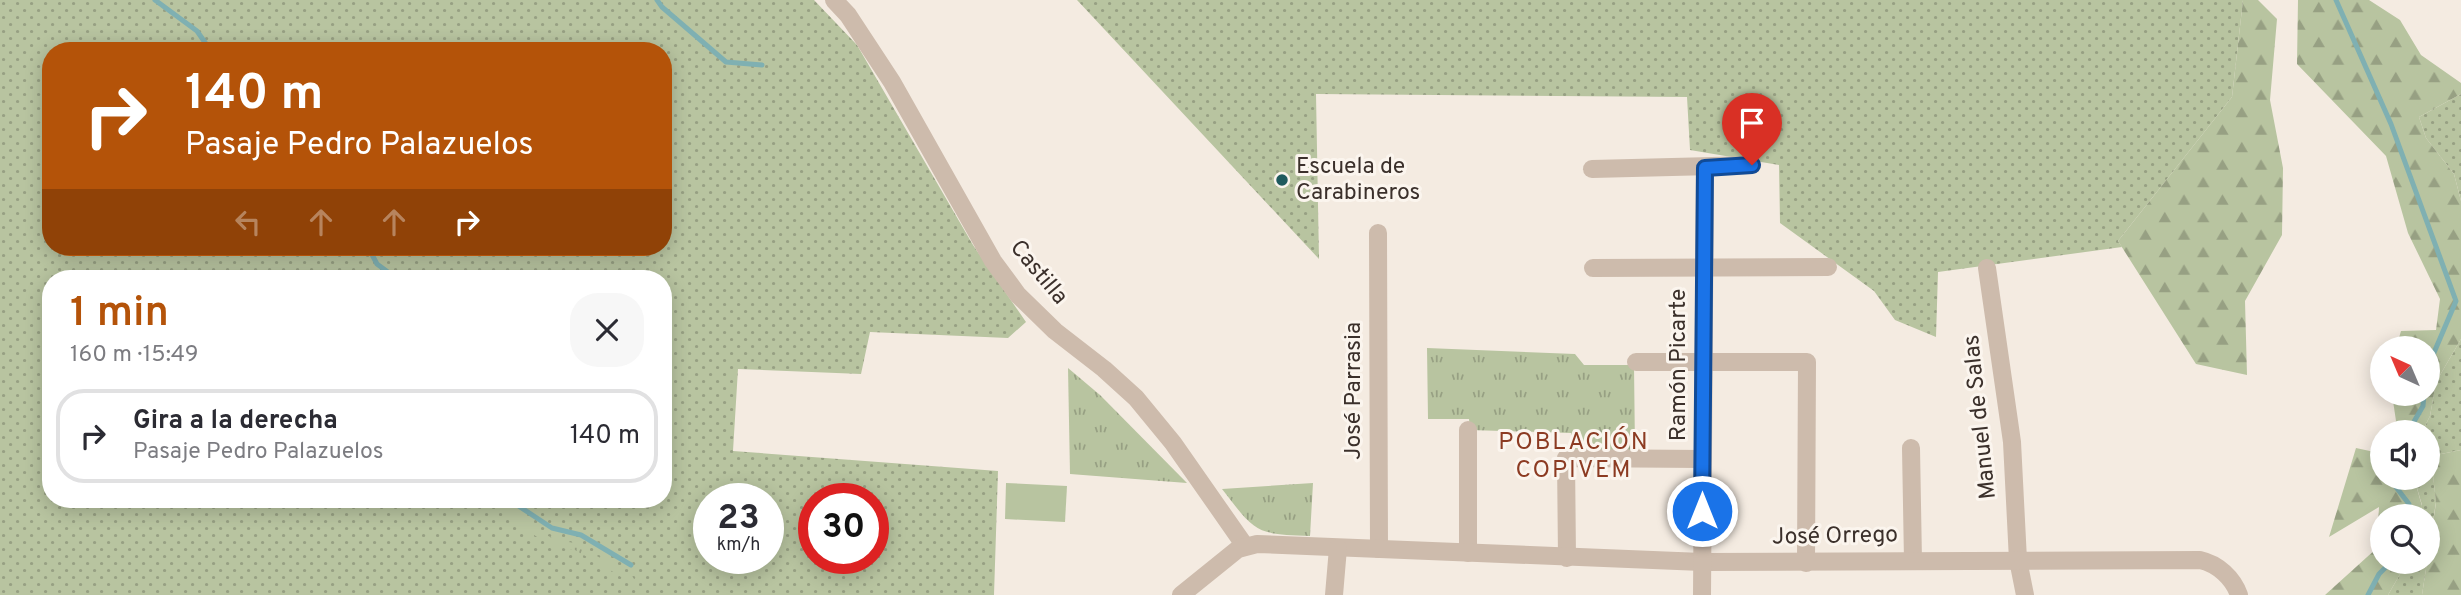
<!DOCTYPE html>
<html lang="es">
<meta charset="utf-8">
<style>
:root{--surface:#fff;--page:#f7f7f7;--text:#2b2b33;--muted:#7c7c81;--line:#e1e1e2;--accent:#b45309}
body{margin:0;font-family:Overpass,sans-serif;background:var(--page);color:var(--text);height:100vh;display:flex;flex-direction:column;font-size:26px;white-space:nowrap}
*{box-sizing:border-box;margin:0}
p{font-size:23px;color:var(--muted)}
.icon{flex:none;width:38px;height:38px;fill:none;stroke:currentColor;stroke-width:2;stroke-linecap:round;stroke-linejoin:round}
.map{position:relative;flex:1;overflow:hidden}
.drawer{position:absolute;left:42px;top:270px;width:630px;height:238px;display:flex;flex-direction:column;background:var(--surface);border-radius:28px;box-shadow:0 4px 18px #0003}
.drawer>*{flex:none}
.top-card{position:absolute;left:42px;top:42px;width:630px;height:214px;border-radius:28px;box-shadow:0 4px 18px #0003;background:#b45309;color:#fff;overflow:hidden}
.needle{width:46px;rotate:316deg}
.controls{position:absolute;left:2370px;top:336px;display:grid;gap:14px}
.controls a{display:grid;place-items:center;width:70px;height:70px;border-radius:50%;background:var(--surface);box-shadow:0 4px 18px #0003;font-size:35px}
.speed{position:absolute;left:693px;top:483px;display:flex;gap:14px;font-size:35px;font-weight:700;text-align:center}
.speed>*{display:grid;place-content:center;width:91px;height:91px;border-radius:50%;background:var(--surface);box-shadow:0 4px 18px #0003;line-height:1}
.speed small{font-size:18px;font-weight:400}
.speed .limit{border:10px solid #d22;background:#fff;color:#111}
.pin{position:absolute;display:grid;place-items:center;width:60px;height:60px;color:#fff;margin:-72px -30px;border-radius:50% 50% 50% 0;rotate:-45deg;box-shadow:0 0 7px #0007}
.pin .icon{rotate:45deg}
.me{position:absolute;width:77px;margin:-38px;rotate:0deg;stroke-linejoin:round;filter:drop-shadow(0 0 5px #0008)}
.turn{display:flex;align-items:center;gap:24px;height:147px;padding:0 28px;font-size:32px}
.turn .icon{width:91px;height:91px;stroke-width:2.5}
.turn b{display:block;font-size:49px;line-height:60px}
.lanes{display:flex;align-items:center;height:66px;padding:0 28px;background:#0003;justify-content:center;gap:35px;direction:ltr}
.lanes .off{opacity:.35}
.round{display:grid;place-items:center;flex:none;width:74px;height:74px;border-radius:28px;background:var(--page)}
.head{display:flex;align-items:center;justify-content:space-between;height:119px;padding:0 28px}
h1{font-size:42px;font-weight:600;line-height:52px;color:var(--accent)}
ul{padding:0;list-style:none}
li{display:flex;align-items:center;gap:21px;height:94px;margin:0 14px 10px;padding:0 14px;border:4px solid var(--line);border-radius:28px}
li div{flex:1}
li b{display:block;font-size:26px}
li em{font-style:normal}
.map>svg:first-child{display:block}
.grass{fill:url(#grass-dots);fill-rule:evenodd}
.forest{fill:url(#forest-firs)}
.park{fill:url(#park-tufts)}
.garden{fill:#b8c4a0}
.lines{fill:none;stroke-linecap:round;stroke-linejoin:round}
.stream{stroke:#7fb0b2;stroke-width:5}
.minor{stroke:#cdbbac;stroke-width:18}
.route-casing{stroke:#114b97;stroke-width:18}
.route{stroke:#1a73e8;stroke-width:12}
.poi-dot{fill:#1f5a5e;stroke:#fbf5ee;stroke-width:2.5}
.labels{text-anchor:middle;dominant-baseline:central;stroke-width:6;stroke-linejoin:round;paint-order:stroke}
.poi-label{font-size:23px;fill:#3b302b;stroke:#fbf5ee;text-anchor:start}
.street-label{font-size:23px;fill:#3b302b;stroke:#fbf5ee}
.neighbourhood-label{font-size:24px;letter-spacing:2px;fill:#8c3b22;stroke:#fbf5ee}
</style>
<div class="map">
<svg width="2461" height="595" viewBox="0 0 2461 595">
<defs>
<pattern id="grass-dots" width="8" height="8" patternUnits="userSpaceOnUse" patternTransform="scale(1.75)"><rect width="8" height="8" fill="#b8c4a0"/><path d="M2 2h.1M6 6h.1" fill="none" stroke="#97a083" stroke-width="1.8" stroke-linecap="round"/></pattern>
<pattern id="forest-firs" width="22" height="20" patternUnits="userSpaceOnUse" patternTransform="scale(1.75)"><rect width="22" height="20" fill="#b8c4a0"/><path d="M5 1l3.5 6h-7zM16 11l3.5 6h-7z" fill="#97a083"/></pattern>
<pattern id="park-tufts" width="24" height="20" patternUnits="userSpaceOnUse" patternTransform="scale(1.75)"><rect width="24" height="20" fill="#b8c4a0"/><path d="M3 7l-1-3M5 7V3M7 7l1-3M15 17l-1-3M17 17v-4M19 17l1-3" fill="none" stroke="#97a083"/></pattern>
</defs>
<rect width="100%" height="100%" fill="#f4ebe1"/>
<g class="grass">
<path d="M0,0H814L857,45L973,245L1026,322L1008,338L870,332L861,374L738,369L733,451L998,471L994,595H0ZM51,51H663V247H51ZM51,278H663V499H51ZM709,499H768V558H709ZM814,499H873V558H814Z"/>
<path d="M1077,0H2243L2232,97L2118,241L2122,247L1938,272L1936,337L1895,320L1874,291L1780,223L1779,165L1690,150L1687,97L1316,94L1319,259Z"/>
<path d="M2461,94V201L2454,174L2426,138L2419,117Z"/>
<path d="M2461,339V450L2431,456L2436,502L2427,559V516H2420L2422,505L2414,478H2427V432H2422L2430,416L2436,382Z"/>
<path d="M2407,562H2427L2422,595H2388Z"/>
</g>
<g class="forest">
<path d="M2243,0H2258L2277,19L2270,100L2283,168L2282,235L2245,301L2247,375L2196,364L2118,241L2232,97Z"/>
<path d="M2298,0H2369L2400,20L2421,55L2461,83V94L2419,117L2426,138L2454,174L2461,201V339L2436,382L2430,416L2422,432H2390L2396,421L2392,394H2427V348H2396L2401,331L2436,330L2440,299L2408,233L2386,156L2297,64Z"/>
<path d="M2356,448L2379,453L2382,449V478H2414L2422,506L2420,516H2382V562H2407L2388,595H2325L2377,548L2379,507L2329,537Z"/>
<path d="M2461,450V595H2422L2436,503L2431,456Z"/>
</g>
<g class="park">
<path d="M1427,348L1575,354L1584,365H1634L1635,451L1571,452V433L1470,430L1469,419H1428Z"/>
<path d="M1068,368L1100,395L1187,483L1070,474Z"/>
<path d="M1313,483L1310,536C1255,534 1256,533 1222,489Z"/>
<path d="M494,499H502L538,532L558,540L574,543L632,576L645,595H639L629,582L615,573L575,550L551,546L528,531Z"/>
</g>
<path class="garden" d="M1006,483L1067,486L1065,522L1005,519Z"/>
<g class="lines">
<g class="stream">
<path d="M155,0L197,31L211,51"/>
<path d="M657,0L662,7L726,62L762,65"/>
<path d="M2336,0L2391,124L2456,301L2427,369"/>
<path d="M368,247L377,264L396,278"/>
<path d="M2408,432L2423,406L2424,394"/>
<path d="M2389,478L2409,504L2406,516"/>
<path d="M508,499L552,528L581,535L631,565"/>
<path d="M2368,595L2379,574L2391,562"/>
</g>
<g class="minor">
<path d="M834,0L848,15L892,82L993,261L1018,295L1055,331L1104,369L1136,398L1173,443L1245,546"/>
<path d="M1592,169L1752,165"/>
<path d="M1378,233L1379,549"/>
<path d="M1593,268L1828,267"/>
<path d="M1987,268L2012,442L2018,560L2025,595"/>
<path d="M1636,362H1807L1806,563"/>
<path d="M1468,430V553"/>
<path d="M1911,448L1913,561"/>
<path d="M1567,558L1566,458L1703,459"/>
<path d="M1181,595L1238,549L1257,544L1702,562L2200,560C2218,564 2233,578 2239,595"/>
<path d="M1334,595L1338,548"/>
<path d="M1702,595L1705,168"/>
</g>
</g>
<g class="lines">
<g class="route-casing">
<path id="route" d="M1702,511L1705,168L1752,165"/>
</g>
<use href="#route" class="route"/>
</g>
<circle class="poi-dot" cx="1282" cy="180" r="7"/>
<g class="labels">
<g class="poi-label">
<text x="1296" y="167">Escuela de<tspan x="1296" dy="26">Carabineros</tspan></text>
</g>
<g class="street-label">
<text transform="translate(1038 273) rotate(50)">Castilla</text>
<text transform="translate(1679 365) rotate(-90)">Ramón Picarte</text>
<text transform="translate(1354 391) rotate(-90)">José Parrasia</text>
<text transform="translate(1981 417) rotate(-96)">Manuel de Salas</text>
<text transform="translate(1835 537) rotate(-1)">José Orrego</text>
</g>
<g class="neighbourhood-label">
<text x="1574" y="443">POBLACIÓN<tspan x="1574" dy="28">COPIVEM</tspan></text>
</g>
</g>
</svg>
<div class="controls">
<a><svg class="needle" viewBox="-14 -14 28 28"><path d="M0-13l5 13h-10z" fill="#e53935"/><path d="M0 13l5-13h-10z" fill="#7c7c81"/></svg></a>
<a><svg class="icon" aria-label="sound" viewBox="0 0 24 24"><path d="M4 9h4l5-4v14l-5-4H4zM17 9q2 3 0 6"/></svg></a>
<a><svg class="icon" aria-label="search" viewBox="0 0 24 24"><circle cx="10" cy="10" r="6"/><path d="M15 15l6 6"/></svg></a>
</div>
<div class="speed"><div>23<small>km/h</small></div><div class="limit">30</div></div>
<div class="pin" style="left:1752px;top:165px;background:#d93025"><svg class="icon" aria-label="arrive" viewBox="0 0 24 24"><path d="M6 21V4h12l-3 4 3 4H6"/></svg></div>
<svg class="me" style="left:1702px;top:511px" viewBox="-20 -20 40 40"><circle r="17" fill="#1a73e8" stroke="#fff" stroke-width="3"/><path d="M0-11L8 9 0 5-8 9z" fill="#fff"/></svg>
<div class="top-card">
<div class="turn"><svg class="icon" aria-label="right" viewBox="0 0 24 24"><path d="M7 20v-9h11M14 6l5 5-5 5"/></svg><div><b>140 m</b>Pasaje Pedro Palazuelos</div></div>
<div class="lanes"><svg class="icon off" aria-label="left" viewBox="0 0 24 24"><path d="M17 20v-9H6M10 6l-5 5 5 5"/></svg><svg class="icon off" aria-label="ahead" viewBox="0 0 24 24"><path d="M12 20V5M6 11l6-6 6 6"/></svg><svg class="icon off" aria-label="ahead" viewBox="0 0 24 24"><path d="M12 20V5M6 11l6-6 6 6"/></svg><svg class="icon" aria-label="right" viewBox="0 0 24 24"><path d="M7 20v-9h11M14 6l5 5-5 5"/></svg></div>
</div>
<section class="drawer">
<div class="head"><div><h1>1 min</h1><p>160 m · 15:49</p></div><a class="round"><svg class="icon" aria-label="close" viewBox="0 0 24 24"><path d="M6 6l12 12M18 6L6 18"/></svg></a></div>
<ul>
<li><svg class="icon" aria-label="right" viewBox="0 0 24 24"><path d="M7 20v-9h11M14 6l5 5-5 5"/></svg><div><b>Gira a la derecha</b><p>Pasaje Pedro Palazuelos</p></div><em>140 m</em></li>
</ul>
</section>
</div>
